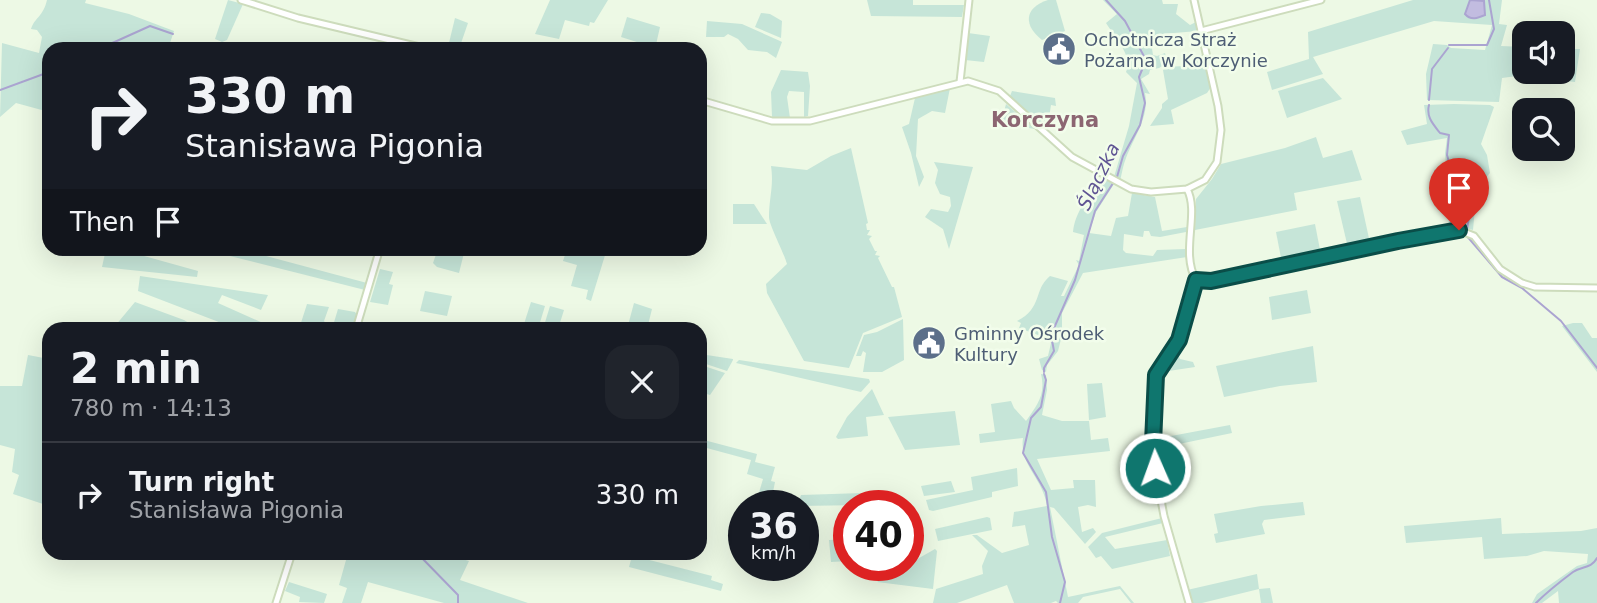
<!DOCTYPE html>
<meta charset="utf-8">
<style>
:root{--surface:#171b24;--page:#20242c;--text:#f1f3f6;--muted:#9ea1a6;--line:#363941}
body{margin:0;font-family:"DejaVu Sans",sans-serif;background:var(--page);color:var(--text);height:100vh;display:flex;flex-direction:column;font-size:26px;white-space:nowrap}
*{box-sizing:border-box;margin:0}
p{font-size:23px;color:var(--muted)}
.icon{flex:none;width:38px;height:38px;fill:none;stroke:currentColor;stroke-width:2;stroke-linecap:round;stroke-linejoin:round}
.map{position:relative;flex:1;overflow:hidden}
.sheet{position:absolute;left:42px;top:322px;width:665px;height:238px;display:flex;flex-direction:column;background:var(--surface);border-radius:21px;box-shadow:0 7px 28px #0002}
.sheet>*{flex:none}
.top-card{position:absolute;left:42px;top:42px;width:665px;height:214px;border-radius:21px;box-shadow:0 7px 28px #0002;background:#171b24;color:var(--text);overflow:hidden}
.fabs{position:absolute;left:1512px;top:21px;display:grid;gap:14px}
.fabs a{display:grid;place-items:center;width:63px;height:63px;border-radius:14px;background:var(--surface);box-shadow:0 7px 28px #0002;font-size:35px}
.speed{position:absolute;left:728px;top:490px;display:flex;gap:14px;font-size:35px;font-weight:700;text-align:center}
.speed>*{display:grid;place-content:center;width:91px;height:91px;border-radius:50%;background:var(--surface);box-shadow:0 7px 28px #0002;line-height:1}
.speed small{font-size:18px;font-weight:400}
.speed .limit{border:10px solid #d22;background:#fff;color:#111}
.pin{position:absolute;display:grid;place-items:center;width:60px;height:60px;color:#fff;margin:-72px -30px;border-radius:50% 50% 50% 0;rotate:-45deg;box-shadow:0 0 7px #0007}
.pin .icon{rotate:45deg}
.me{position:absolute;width:77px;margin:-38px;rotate:358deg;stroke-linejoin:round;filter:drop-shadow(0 0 5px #0008)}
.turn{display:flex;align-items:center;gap:24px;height:147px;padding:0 28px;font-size:32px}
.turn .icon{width:91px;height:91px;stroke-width:2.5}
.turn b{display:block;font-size:49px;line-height:60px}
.then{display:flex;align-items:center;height:66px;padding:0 28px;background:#0003;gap:14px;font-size:26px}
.round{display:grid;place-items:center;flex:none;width:74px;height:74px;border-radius:21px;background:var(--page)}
.summary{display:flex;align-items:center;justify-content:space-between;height:119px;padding:0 28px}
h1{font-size:42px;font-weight:700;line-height:52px}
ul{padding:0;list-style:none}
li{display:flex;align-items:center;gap:21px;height:105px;padding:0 28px;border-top:2px solid var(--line)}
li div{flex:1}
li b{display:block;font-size:26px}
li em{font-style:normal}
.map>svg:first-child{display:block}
.green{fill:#c6e5d8}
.water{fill:#c2bce0;stroke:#aba4d1;stroke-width:2}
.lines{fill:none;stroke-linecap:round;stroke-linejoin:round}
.stream{stroke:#aba4d1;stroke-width:2}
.secondary-casing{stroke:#cddcbc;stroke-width:9}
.secondary{stroke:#fff;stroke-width:5}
.route-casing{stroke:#0a4d48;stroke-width:18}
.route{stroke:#0f766e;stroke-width:12}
.labels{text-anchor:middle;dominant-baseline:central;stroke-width:5;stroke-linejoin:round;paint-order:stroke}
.service-label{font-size:18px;fill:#4e5e75;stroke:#f2fdeb;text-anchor:start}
.water-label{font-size:19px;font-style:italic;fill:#5f5493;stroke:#f2fdeb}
.quarter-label{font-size:21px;font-weight:bold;fill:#8c6672;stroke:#f2fdeb}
</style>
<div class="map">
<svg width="1597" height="603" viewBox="0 0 1597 603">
<rect width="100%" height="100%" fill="#edf9e5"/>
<g class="green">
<path d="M47,0H86L85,3L129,14L174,31L168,49H49V112L16,103L0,117L2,43L39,53L42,37L37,30L31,29C35,17 43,17 47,0Z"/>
<path d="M228,0L243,4L227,40L222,42L215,39Z"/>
<path d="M550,0H608L594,23L590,22L589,26L565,20L559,39L535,34Z"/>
<path d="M867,0H913V5H964L962,17L871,16Z"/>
<path d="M1048,0H1056L1065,31L1042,40C1024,26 1023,8 1048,0Z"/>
<path d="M1103,0H1162L1163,4H1178L1176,14L1190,25L1196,22L1198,31L1162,34L1158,40L1151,42L1153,55L1157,56L1165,53L1167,63L1159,68L1150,70L1149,74L1141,79L1150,94L1145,93C1150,117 1133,138 1126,158C1123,165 1122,173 1120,181L1114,177L1129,126L1137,83L1126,72C1134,57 1114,36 1106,23L1117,14Z"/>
<path d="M1413,0H1502L1499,24L1507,25L1501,46L1524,47V72H1563V48H1569L1566,32L1571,31L1572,49H1580L1575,82L1517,76L1502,78L1499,102L1427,100L1426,74L1433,44L1447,45L1451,48L1485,50L1492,25L1434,21L1313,57L1323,74L1272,90L1267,72L1309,59L1308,32Z"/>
<path d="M761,13L770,14L782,21L781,38L755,27Z"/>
<path d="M627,17L660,27L655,49H639L640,43L621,37Z"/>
<path d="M455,18L468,23L459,49L448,47Z"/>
<path d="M707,21L742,24L780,41L782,42L776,58L767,52L748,50L738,39L728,34L724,37H706Z"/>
<path d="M968,33L990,36L984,62L965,60Z"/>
<path d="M1202,55L1211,87L1207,93L1171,110L1174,124L1150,126L1162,108V104L1168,99L1163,70L1167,67L1184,66Z"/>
<path d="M781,70L808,72L810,86L808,116L804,117V92L789,91L787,97L790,118L772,117L771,92Z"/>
<path d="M1323,78L1342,99L1287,118L1278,91Z"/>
<path d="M950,88L945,113L932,111L918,119L916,156L924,177L919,187L911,153L902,127L909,124L915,98Z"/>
<path d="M1012,91L1055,98L1056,106L1051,105L1049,118L1053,119L1051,126L1046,128L1042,125L1010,96Z"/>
<path d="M1006,104L1035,129L1001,123Z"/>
<path d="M1454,104L1490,105L1494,107L1481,144L1487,155L1490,173L1477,187L1473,230L1461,227L1416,234L1415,230L1449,224L1447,194L1463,191L1450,167L1446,170L1434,172V170L1446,166L1445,153L1447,138L1407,145L1401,131L1427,124L1424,105Z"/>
<path d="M1316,137L1323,158L1352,150L1362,180L1294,193L1297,210L1195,230L1196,199L1212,179L1221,164L1285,148Z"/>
<path d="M851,148L868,223L866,224L867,230H870L867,235L872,236L869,239L875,251H877L875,255L880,256L878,258L892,287H894L902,317L863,333L849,368L804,361L767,293L766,284L787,264C784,253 769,225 769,217C769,198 774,186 771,166L807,170L831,156Z"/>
<path d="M934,162L973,167L949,249L943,229L925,217L931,209L948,212L951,206L950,197L940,194L935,183L938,170Z"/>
<path d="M1102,178L1114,184L1096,212L1089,233L1111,236L1116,218L1128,216L1132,193L1155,197L1162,231L1187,227L1186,232L1160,237L1151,236L1149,231H1144L1143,237L1124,234L1123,250L1126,253L1153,256L1157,250L1186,249L1187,257L1083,273L1062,313V335L1058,351L1047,365L1046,372L1042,370L1039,359L1048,356L1051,343L1049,339L1019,328L1021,323L1017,321C1043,308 1033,290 1050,276L1068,281L1061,296H1064L1079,265L1076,260L1079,261L1084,235L1073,232C1075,211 1090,194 1102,178Z"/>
<path d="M1360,197L1370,243L1348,248L1337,201Z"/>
<path d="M733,204H754L767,224H733Z"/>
<path d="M1315,224L1321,255L1282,263L1276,232Z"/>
<path d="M106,249H119L198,271L197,277L102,267Z"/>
<path d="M202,249H240L367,283L365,290Z"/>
<path d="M438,249H465L459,273L437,267L433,263Z"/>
<path d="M567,249H595L606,252L591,301L586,299L588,290L571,286L577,265L563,261Z"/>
<path d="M380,269L393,272L389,284L393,285L388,305L370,302Z"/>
<path d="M140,276L268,295L261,310L222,295L218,303L263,323L261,329H237L138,291Z"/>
<path d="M1307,290L1311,313L1272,320L1269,297Z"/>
<path d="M425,291L452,296L447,316L420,311Z"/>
<path d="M135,302L184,320L199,329H110L115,326Z"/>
<path d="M531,302L545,306L538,329L523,327Z"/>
<path d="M634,303L652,309L647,329H627Z"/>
<path d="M307,304L329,307L324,321L330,329H299Z"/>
<path d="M550,306L564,310L558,329H543Z"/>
<path d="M338,309L355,312L357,315L352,329H332Z"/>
<path d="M903,319L904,360L882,372H863L866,353L863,351L861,356H856L864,335L877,332Z"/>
<path d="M1573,323H1582L1592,338H1597V372L1562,326Z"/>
<path d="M1313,346L1317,382L1280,386L1224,397L1216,366Z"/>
<path d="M1176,351L1180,359L1193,362L1195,367L1162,372Z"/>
<path d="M700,354L733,359V360L727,371L700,362Z"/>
<path d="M28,355L49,359V476L42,492L49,498V506L13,494L19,475L12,472L15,449L0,445V386H22Z"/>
<path d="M739,360L869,379L870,382L861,392L736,363Z"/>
<path d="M701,365L725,373L710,395L700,392Z"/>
<path d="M1041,374L1046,375L1047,390L1042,415L1062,421H1089L1091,440L1108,438L1110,451L1037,459L1051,490L1074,488L1073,480H1095L1096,507L1088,505L1078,507L1082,532L1093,528L1096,532L1085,544L1054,508L1050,507L1068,597L1120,586L1134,603H1131L1120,589L1083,597L1078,603H1058L1056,601L1051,603H1014L1007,585L957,603H933L936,589L983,574L982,566L988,551L972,535H977L1002,553L1029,545L1025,525L1012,527L1014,512L1047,506C1043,478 1019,465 1023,438L980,443L979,434L995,432L991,404L1011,401L1014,408L1026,421C1037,405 1046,395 1041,374Z"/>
<path d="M1102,383L1106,417L1089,420L1087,384Z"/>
<path d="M872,389L884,415L866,417L868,436L838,439L836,437L847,417Z"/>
<path d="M955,411L960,445L905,450L888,417Z"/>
<path d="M1230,425L1232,433L1155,449V439Z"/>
<path d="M700,439L757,454L755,462L775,467L771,481L775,482L772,497L761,494L757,506H755L763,479L747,474L751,460L703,447L700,456Z"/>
<path d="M1017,468L1018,486L992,492V497L933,511L929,510L926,500L973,490L971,477Z"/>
<path d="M951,481L955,492L924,496L921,486Z"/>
<path d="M863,493L865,505L797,506L801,495Z"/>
<path d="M1303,502L1305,515L1264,520L1262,524L1265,534L1216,543L1214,534L1218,533L1214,514L1261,506Z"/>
<path d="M987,517L990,518L992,530L938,541L935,529Z"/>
<path d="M1162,518L1163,523L1105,537L1115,549L1167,540L1170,556L1112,569L1101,556L1096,558L1088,547L1102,533Z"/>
<path d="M1501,518L1502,534L1581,531L1597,528V603H1559L1558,591L1542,603H1532L1537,594L1577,566L1587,563L1588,554L1544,551L1527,556L1484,559L1482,537L1406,543L1404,526Z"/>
<path d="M849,539V561L831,562L829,540Z"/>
<path d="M935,549L937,551L933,589L877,582Z"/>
<path d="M348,553H442L469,561L460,580L528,603H444L368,582L361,603H342L347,588L339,585Z"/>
<path d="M622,553L712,576L711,580L723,584L721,591L629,567L632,556Z"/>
<path d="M1257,574L1259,589L1270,588L1273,603H1261L1259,589L1202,603H1191L1187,590Z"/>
<path d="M289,582L327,594L324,603L299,602L300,597L285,591Z"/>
</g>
<path class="water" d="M1470,0L1484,1L1485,15C1478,18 1471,21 1465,14Z"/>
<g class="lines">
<g class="stream">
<path d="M1449,45H1487L1494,29L1489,0"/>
<path d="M99,49L150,26L173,34"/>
<path d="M0,90L49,72"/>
<path d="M1429,100L1432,69L1448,48"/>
<path d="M1429,105C1426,117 1433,124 1440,133L1449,135L1447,155L1449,162L1467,192L1469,217L1466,235L1502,277L1522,288L1561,321L1597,368"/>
<path d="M1044,372V368L1054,351L1051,335L1075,280L1095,211L1117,177L1123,156L1140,125L1145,103L1139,77L1146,60L1125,21L1106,0"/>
<path d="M1044,374L1046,380L1041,407L1031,418L1023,453L1046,492L1052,537L1065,582L1060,603"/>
<path d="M417,553L458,595V603"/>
<path d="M1536,603C1547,592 1561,581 1573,572C1582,566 1591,569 1597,558"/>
</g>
<g class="secondary-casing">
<g id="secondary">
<path d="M241,0L298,18L428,49"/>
<path d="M1201,31L1321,0"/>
<path d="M960,82L969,0"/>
<path d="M700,100L772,121H810L968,81L999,91L1072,157L1131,189L1151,192L1187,189L1205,180L1217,162L1221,130L1218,106L1194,0"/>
<path d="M1187,189C1200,213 1180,252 1196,280"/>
<path d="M1196,280L1200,282L1211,281L1398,241L1459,230L1474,236L1500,269L1522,283L1535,287L1597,288"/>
<path d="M356,329L380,248"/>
<path d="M276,603L292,553"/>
<path d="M1189,603L1164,516L1155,468L1153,443L1156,375L1183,331L1196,280"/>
</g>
</g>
<use href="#secondary" class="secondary"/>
</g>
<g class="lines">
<g class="route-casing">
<path id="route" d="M1155,468L1153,443L1156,375L1179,340L1196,280L1211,281L1398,241L1459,230"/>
</g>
<use href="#route" class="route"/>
</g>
<defs>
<g id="civic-disc" transform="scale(1.75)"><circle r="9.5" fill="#5c6f8a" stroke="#f2fdeb"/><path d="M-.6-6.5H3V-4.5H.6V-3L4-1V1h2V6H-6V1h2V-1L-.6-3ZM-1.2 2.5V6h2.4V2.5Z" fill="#fff"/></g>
</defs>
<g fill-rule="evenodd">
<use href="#civic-disc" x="1059" y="49"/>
<use href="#civic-disc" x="929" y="343"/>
</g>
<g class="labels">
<g class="service-label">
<text x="1084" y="39">Ochotnicza Straż<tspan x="1084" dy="21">Pożarna w Korczynie</tspan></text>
<text x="954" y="333">Gminny Ośrodek<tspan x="954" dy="21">Kultury</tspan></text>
</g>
<g class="water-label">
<text transform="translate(1098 176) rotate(-64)">Ślączka</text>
</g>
<g class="quarter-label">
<text x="1045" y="120">Korczyna</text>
</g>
</g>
</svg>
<div class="fabs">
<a><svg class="icon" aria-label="sound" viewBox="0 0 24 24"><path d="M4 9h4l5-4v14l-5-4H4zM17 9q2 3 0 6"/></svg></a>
<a><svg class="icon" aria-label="search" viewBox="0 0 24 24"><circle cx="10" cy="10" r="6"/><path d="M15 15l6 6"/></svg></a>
</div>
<div class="speed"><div>36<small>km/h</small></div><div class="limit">40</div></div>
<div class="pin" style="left:1459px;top:230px;background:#d93025"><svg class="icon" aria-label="arrive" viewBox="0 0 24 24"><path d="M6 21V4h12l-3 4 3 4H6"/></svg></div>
<svg class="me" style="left:1155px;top:468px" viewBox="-20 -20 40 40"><circle r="17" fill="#0f766e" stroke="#fff" stroke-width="3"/><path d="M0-11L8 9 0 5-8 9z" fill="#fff"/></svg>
<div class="top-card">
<div class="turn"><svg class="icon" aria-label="right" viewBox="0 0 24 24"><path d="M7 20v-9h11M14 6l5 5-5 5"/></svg><div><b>330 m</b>Stanisława Pigonia</div></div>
<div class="then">Then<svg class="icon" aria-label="arrive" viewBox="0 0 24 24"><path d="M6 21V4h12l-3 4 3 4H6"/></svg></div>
</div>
<section class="sheet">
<div class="summary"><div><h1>2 min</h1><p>780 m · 14:13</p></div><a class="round"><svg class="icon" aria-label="close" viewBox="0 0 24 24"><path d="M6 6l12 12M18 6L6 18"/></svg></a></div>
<ul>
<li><svg class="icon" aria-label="right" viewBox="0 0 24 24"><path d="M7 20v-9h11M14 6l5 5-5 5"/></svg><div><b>Turn right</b><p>Stanisława Pigonia</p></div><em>330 m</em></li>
</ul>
</section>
</div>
